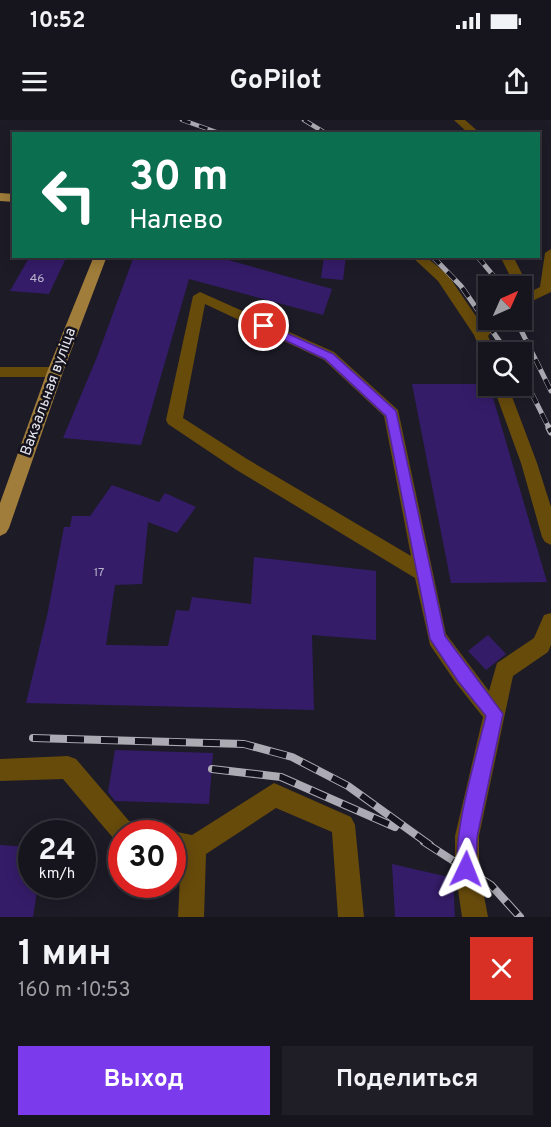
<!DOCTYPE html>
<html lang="ru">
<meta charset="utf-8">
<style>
:root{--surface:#16141c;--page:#1f1d25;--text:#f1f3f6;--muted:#9e9ea3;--line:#35333b;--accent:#7c3aed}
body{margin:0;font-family:Overpass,sans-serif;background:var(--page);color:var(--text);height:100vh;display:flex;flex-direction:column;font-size:22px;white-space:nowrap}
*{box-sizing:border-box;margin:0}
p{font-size:20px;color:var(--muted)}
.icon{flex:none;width:33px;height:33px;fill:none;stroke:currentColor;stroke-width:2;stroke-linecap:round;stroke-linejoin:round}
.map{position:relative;height:797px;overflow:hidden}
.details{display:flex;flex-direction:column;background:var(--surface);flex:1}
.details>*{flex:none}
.top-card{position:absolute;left:12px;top:12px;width:528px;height:126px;border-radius:0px;box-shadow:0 3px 15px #0003,0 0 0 2px var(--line);background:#0b6e4f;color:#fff;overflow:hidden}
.needle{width:39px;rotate:45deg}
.buttons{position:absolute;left:478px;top:156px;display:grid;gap:12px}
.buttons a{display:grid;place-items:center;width:54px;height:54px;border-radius:0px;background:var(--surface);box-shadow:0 3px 15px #0003,0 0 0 2px var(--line);font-size:30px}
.speed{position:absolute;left:18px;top:700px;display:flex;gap:12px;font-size:30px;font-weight:700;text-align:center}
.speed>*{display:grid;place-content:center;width:78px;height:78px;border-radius:50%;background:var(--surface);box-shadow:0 3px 15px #0003,0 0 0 2px var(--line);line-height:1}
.speed small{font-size:15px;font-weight:400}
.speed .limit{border:9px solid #d22;background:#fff;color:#111}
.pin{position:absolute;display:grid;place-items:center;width:51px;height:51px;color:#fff;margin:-26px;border:3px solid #fff;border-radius:50%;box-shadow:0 2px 6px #0007}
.me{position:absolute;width:66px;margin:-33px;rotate:2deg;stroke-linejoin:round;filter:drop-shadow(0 0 4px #0008)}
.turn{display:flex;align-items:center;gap:21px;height:126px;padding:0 18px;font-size:27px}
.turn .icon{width:78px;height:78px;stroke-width:2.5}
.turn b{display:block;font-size:42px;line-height:51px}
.round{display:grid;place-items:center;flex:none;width:63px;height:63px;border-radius:0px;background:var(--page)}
.summary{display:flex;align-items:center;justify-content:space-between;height:102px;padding:0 18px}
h1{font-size:36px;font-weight:700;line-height:45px}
.button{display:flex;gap:12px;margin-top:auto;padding:12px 18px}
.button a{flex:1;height:69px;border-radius:0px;background:var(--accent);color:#fff;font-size:24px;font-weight:700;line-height:69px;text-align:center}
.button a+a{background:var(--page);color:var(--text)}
.status{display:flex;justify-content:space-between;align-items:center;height:42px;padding:0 30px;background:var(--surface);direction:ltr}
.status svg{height:16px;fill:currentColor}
header{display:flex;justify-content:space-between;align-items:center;height:78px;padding:0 18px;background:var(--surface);font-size:27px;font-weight:700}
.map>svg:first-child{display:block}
.building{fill:#351c69}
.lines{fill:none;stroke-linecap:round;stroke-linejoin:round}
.minor{fill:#674b0b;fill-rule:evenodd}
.major{fill:#a07d3a;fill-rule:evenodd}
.rail-far3-casing{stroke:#acabb3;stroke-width:4.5}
.rail-far2-casing{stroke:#acabb3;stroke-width:5}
.rail-far1-casing{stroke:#acabb3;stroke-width:7}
.rail-casing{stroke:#acabb3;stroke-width:8}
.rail-far3{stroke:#14121c;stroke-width:3;stroke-dasharray:9;stroke-linecap:butt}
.rail-far2{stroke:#14121c;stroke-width:4;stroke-dasharray:11;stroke-linecap:butt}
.rail-far1{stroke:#14121c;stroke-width:4.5;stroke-dasharray:14;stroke-linecap:butt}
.rail{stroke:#14121c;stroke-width:6;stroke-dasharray:17;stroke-linecap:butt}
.route{fill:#7c3aed;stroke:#51269a;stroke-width:1.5}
.labels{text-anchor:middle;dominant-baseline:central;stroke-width:5;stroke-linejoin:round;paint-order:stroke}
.number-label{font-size:12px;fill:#bab4cc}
.street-label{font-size:15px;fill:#e6e6ed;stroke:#14121c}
</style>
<div class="status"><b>10:52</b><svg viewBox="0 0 49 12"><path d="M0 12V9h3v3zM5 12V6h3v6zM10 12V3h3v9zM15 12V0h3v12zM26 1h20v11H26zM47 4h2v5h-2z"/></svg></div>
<header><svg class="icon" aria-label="menu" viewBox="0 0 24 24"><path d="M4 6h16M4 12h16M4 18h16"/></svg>GoPilot<svg class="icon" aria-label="share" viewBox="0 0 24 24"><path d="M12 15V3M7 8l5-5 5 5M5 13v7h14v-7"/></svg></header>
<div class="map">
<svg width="551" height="797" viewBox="0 0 551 797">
<rect width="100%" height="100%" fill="#1d1b26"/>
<g class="building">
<path d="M30,136H67L49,174L10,171Z"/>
<path d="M134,136H214L332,169L323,195L189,159L141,325L63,318L97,237Z"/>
<path d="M324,136H346L343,160L321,158Z"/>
<path d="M412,264H489L547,462L451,463Z"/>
<path d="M112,365L159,382L165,373L196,387L177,413L148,402L142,464L115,465L106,525L168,526L176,490L189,491L192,477L251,484L254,437L376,451V520L312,515L314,590L26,583L47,496L64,407H70L72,396H90Z"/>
<path d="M488,515L506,534L486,550L468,531Z"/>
<path d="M115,630L213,633L209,684L115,681L108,672Z"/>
<path d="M0,725L32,727V765H38L33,797H0Z"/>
<path d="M392,744L453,758L455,797H395Z"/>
</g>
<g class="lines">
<g class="minor">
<path d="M454,0H465L481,14H469Z"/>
<path d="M551,129V172L522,186V176L540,167L545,133Z"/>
<path d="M411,136H425L448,155L482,205L489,197V200H501L488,216L495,232H489V240L484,239L474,215L438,161Z"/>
<path d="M500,136H513L528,166L526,169L515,166Z"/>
<path d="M200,172L334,232L398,290L446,514L489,571L497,543L534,518L544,495L551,493V525L548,532L513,556L479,716V749L488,797H462L455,749V716L483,597L456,563L430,525L415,458L235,349L168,304L166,300L193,176ZM205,184L324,240L384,296L411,436L247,339L183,298Z"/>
<path d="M0,247H55L60,248L63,252L60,256L55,257H0Z"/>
<path d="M493,266H508L537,343L551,387V425L545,422L542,417L521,343Z"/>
<path d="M68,636L76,639L129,701L143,705L146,714H122V723L114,719L63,659L0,661V639Z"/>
<path d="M274,663L351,697L355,705L364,797H338L332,712L276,688L206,734L204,797H178L181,737L172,735V714H164L172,711L192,715Z"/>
</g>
<g class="major">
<path d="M0,73L14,74V82L0,81Z"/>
<path d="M94,136H107L63,252L9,408L6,413L0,416V383L47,252Z"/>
</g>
<g class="rail-far3-casing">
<g id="rail-far3">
<path d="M182,0L222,14"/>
<path d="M304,0L327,14"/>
<path d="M432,136L434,138"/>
<path d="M477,136L478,138"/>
</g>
</g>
<g class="rail-far2-casing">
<g id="rail-far2">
<path d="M432,136L461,166L507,232"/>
<path d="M477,136L502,166"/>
<path d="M516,200L551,271"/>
<path d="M522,254L550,310"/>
</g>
</g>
<g class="rail-far1-casing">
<path id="rail-far1" d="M549,308L551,312"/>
</g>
<g class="rail-casing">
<g id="rail">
<path d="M33,618L244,624L292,637L348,666L430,725"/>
<path d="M212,649L281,657L395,707"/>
<path d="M424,722L491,765L520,797"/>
</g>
</g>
<use href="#rail-far3" class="rail-far3"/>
<use href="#rail-far2" class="rail-far2"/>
<use href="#rail-far1" class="rail-far1"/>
<use href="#rail" class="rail"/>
</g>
<path class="route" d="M264,203L333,234L396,291L445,516L503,594L477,717L476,749L473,756L466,758L460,756C448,727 478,630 486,596L458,561L430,519L386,296L325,239L261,209L259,206Z"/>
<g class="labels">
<g class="number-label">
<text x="37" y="159">46</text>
<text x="99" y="453">17</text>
</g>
<g class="street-label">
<text transform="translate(49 272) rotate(-70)">Вакзальная вуліца</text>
</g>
</g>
</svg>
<div class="buttons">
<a><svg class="needle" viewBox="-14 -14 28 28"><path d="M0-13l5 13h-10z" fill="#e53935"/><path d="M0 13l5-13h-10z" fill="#9e9ea3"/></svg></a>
<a><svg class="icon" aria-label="search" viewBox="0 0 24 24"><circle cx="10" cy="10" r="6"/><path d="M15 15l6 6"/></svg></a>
</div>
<div class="speed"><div>24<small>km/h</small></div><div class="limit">30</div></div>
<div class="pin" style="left:264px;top:206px;background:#d93025"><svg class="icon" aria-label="arrive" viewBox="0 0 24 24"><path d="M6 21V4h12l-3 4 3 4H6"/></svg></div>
<svg class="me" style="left:466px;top:749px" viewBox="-20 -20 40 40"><path d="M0-17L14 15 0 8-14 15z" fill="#7c3aed" stroke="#fff" stroke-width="4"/></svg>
<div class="top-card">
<div class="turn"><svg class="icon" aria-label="left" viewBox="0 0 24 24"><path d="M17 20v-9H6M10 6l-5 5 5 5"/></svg><div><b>30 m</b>Налево</div></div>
</div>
</div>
<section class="details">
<div class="summary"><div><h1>1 мин</h1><p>160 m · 10:53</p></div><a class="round" style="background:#d93025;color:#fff"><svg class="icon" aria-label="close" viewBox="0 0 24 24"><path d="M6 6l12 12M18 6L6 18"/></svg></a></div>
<div class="button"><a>Выход</a><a>Поделиться</a></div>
</section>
